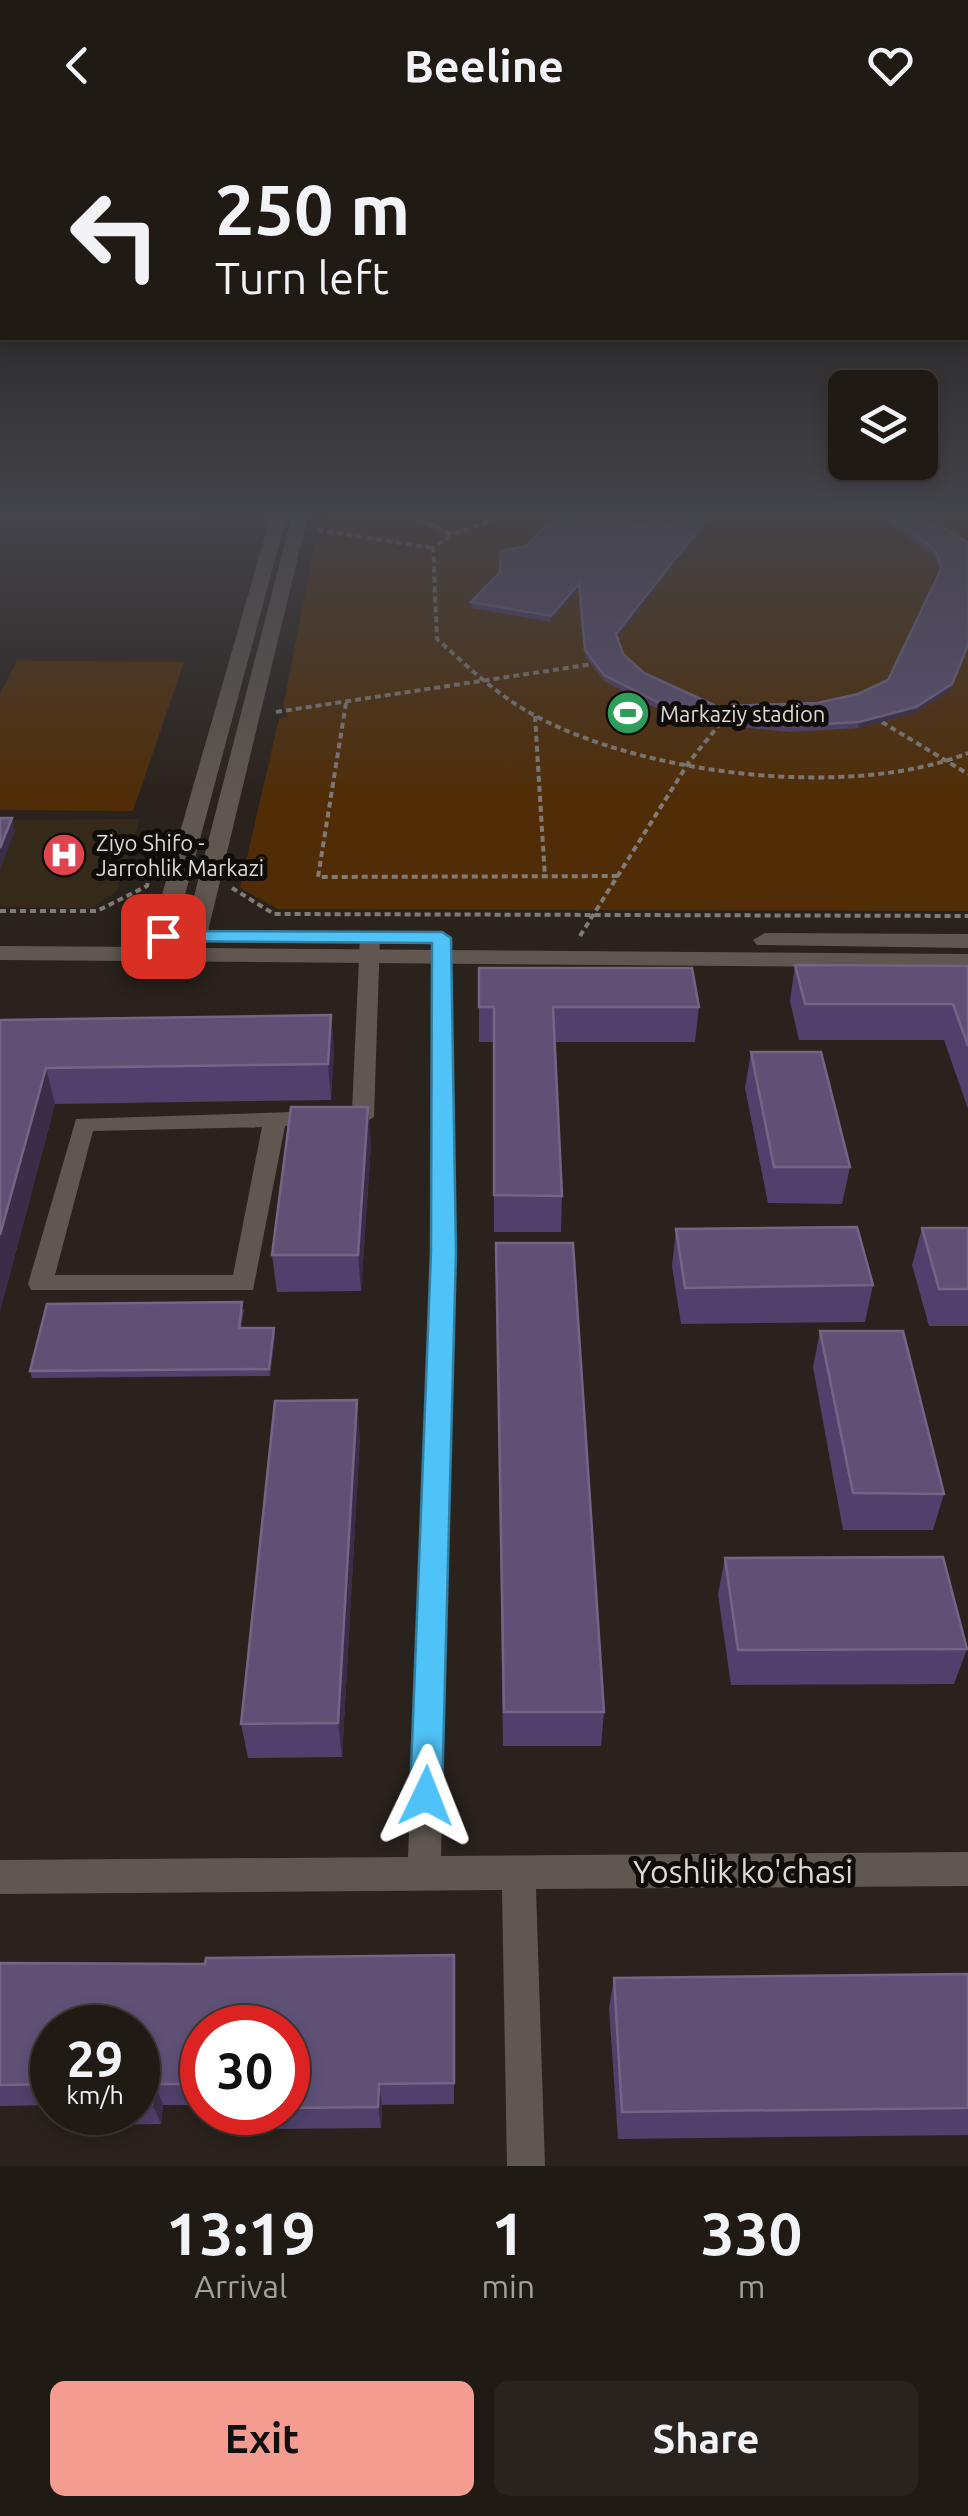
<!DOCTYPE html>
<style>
:root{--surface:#201a15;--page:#28231e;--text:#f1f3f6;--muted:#a2a1a0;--line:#3d3834;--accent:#f59c91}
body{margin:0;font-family:Ubuntu,sans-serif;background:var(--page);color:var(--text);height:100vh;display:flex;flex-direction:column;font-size:38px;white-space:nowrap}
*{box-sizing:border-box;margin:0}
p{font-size:32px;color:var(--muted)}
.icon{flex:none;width:55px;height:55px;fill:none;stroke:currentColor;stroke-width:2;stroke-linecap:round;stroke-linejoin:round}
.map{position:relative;height:2036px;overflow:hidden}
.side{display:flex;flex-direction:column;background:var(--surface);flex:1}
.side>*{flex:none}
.top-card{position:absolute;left:0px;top:0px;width:970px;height:210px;box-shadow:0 5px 15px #0003,0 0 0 2px var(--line);background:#201a15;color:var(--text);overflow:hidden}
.tools{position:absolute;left:828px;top:240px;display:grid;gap:20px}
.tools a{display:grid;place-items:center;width:110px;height:110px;border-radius:15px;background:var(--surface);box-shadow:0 5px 15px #0003,0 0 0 2px var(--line);font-size:50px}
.speed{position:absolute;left:30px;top:1875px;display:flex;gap:20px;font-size:50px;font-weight:700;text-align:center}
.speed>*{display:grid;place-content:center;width:130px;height:130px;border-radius:50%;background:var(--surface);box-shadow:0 5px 15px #0003,0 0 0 2px var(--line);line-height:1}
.speed small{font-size:25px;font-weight:400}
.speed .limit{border:15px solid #d22;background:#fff;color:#111}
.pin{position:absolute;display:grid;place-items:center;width:85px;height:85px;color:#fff;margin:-42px;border-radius:20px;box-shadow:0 5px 15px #0006}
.me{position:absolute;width:110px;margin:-55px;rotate:2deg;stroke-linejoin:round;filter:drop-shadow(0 0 8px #0008)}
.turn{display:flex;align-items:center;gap:35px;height:210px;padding:0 50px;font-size:45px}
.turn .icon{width:130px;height:130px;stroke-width:2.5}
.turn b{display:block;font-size:70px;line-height:85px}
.eta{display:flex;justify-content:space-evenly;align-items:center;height:170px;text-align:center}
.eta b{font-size:60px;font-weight:700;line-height:70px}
.cta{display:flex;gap:20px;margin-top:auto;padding:20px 50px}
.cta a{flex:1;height:115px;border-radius:15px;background:var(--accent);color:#111;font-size:40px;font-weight:700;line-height:115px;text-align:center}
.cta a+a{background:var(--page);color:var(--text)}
header{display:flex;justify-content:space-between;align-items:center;height:130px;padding:0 50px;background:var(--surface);font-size:45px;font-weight:700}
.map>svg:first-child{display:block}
.medical{fill:#35291a}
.green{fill:#502d07}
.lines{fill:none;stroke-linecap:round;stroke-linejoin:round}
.path{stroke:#817b76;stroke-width:4;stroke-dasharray:6 4;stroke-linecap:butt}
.minor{fill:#5f5750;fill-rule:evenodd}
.tertiary{fill:#5f5750;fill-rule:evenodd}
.wall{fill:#50406b}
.shaded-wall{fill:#3a2d47}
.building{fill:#5f5176;stroke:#736685;stroke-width:2.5}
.route{fill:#4fc3f7;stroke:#337fa1;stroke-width:2.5}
.labels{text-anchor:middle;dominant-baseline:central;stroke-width:10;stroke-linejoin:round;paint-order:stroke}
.far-poi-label{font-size:22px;fill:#ded9d5;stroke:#100c0a;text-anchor:start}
.near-street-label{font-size:32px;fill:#ded9d5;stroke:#100c0a}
</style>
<header><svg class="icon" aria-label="back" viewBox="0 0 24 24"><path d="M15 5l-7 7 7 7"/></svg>Beeline<svg class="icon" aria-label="heart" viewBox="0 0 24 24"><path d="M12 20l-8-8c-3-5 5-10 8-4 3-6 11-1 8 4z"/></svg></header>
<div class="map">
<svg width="968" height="2036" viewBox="0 0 968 2036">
<rect width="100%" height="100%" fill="#2a221c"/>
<path class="medical" d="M140,689L117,761L92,778L0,777V690Z"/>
<g class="green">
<path d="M329,385H968V781L278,779L240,758L279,588L286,587L288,579L283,578L315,411L324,410Z"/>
<path d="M17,531L184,532L133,681L0,680V564Z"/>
</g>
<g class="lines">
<g class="path">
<path d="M409,385L452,405"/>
<path d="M507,385L453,404L433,418L437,509C467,536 497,565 532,584C642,645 851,670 968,623"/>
<path d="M317,400L433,418"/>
<path d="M346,573L318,747L620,746"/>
<path d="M276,582L593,534"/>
<path d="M535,586L545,748"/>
<path d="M882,592L968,644"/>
<path d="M232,758L274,784L968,786"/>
<path d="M0,781H97L147,756L152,737"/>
<path d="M580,806L689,632L719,595"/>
</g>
<g class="minor">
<path d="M370,801L380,807L374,987L363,994L285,996L253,1160H31L28,1154L76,989L352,980L360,807ZM262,997L233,1145H55L93,1001Z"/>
<path d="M441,801L451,807L455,1122L441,1726L968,1722V1756L536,1759L545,2036H507L502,1760L0,1764V1730L408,1727L431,1122V807Z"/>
</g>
<g class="tertiary">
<path d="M271,385H287L171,817H181L292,385H308L204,818L968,824V838L0,830V816L147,817Z"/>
<path d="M765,803L968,804V818L757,815L753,810Z"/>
</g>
</g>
<g class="wall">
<path d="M0,385H195L194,388L0,389Z"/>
<path d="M557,385L617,508L623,524L644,543L713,581L709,593L679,585L677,589L604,551L585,526L579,459L550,492L471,478V472Z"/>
<path d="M884,385H906L968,413V518L951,560L915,583L858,598L790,602L728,596L729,576L817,573L858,564L888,550L940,441L932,425L883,389Z"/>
<path d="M795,835L968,836V979L944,910H799L790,871Z"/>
<path d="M479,838L699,877L695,912H555L562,1066L561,1102H494L493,912H479Z"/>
<path d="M331,885L334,920L331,970L55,974L0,1181V890Z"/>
<path d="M751,922L850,1037L842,1074L768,1073L745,958Z"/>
<path d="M371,1013L361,1161L277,1162L272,1125Z"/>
<path d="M922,1098H968V1196H929L912,1135Z"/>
<path d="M676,1099L873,1155L865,1192L681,1194L672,1136Z"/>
<path d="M496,1113L604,1582L601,1616H503Z"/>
<path d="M244,1179L241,1198L275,1205L270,1246L32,1248L30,1241Z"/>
<path d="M820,1201L944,1364L933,1400H843L813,1237Z"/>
<path d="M360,1307L342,1627L248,1628L241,1594Z"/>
<path d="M725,1428L967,1519L954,1554L731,1555L718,1464Z"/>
<path d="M0,1833L455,1848L454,1974L382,1975L381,1998L265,1999L261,1982H288V1898H202V1975H163L161,1994L71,1995L65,1982H138V1898H52V1975L0,1976Z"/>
<path d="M968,1844V2005L618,2009L609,1878L614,1848Z"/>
</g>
<g class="shaded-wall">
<path d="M710,385H714L616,510V504Z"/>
<path d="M579,454V459L550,492L551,486Z"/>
<path d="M968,515L951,560L915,583L858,598L859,592Z"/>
<path d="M12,688L15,701L0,739V718Z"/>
<path d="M331,885L334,920L331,970L328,934Z"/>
<path d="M46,938L55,974L0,1181V1105Z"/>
<path d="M368,977L371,1013L361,1161L358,1125Z"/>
<path d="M274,1198L275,1205L270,1246L269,1239Z"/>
<path d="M357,1270L360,1307L342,1627L338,1593Z"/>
<path d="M155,1954L163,1975L161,1994L152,1974Z"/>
<path d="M379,1954L382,1975L381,1998L378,1977Z"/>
</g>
<g class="building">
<path d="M557,385H566L657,398L689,385H710L616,504L623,524L644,543L714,575L710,586L680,578L677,582L604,545L585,520L579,454L551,486L471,472L500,442L501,421L526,416Z"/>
<path d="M885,385H906L950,401L968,413V515L952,554L916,577L859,592L791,596L729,590V576L817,573L858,564L888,550L942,437L934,419Z"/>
<path d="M0,688H12L0,718Z"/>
<path d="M795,835L968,836V916L953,874H805Z"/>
<path d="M479,838H692L699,877H553L562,1066L494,1065V877H479Z"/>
<path d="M331,885L328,934L46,938L0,1105V890Z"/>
<path d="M751,922H821L850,1037H774Z"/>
<path d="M291,977H368L358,1125H272Z"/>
<path d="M857,1097L873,1155L685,1158L676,1099Z"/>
<path d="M922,1098H968V1159H939Z"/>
<path d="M496,1113H573L604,1582H504Z"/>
<path d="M242,1172L239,1198H274L269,1239L30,1241L47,1174Z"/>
<path d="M820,1201H903L944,1364L853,1363Z"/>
<path d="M357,1270L338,1593L241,1594L275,1271Z"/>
<path d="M943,1427L967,1519L738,1520L725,1428Z"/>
<path d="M454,1825V1953L379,1954L378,1977L288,1978V1898H202V1954H155L152,1974H138V1898H52V1954L0,1955V1833L205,1834L206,1828Z"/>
<path d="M968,1844V1978L622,1982L614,1848Z"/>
</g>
<linearGradient id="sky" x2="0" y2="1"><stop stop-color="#17130f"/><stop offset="0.57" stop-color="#44444b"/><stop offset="1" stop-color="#44444b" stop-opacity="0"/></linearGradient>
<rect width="968" height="670" fill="url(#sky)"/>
<path class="route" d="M163,801L442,802L451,808L456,1122L442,1666L438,1677L426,1681L414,1677L410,1666L431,1122L432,813L156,811V802Z"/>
<defs>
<g id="stadium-disc" transform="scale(2.25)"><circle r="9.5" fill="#2e9e5b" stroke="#100c0a"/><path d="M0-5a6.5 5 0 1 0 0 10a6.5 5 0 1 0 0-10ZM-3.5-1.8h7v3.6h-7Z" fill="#fff"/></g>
<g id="hospital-disc" transform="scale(2.25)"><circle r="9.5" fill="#e0444e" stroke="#100c0a"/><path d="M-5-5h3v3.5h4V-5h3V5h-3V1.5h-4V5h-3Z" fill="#fff"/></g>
</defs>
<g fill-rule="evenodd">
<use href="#stadium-disc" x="628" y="583"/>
<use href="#hospital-disc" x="64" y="725"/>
</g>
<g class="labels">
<g class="far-poi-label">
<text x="660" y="583">Markaziy stadion</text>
<text x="96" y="712">Ziyo Shifo -<tspan x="96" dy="25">Jarrohlik Markazi</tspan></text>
</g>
<g class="near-street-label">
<text x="743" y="1741">Yoshlik ko'chasi</text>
</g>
</g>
</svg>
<div class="tools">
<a><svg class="icon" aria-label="layers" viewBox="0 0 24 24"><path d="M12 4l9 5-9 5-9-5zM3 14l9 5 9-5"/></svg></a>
</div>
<div class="speed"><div>29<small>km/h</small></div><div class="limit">30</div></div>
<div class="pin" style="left:163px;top:806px;background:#d93025"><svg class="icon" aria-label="arrive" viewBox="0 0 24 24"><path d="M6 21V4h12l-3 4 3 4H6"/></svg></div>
<svg class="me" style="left:426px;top:1666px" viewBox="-20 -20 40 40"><path d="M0-17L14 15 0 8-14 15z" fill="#4fc3f7" stroke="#fff" stroke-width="4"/></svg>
<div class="top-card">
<div class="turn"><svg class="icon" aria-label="left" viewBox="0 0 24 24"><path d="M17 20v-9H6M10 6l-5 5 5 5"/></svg><div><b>250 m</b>Turn left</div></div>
</div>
</div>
<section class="side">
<div class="eta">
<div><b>13:19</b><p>Arrival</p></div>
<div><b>1</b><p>min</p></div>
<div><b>330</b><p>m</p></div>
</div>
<div class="cta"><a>Exit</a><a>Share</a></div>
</section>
